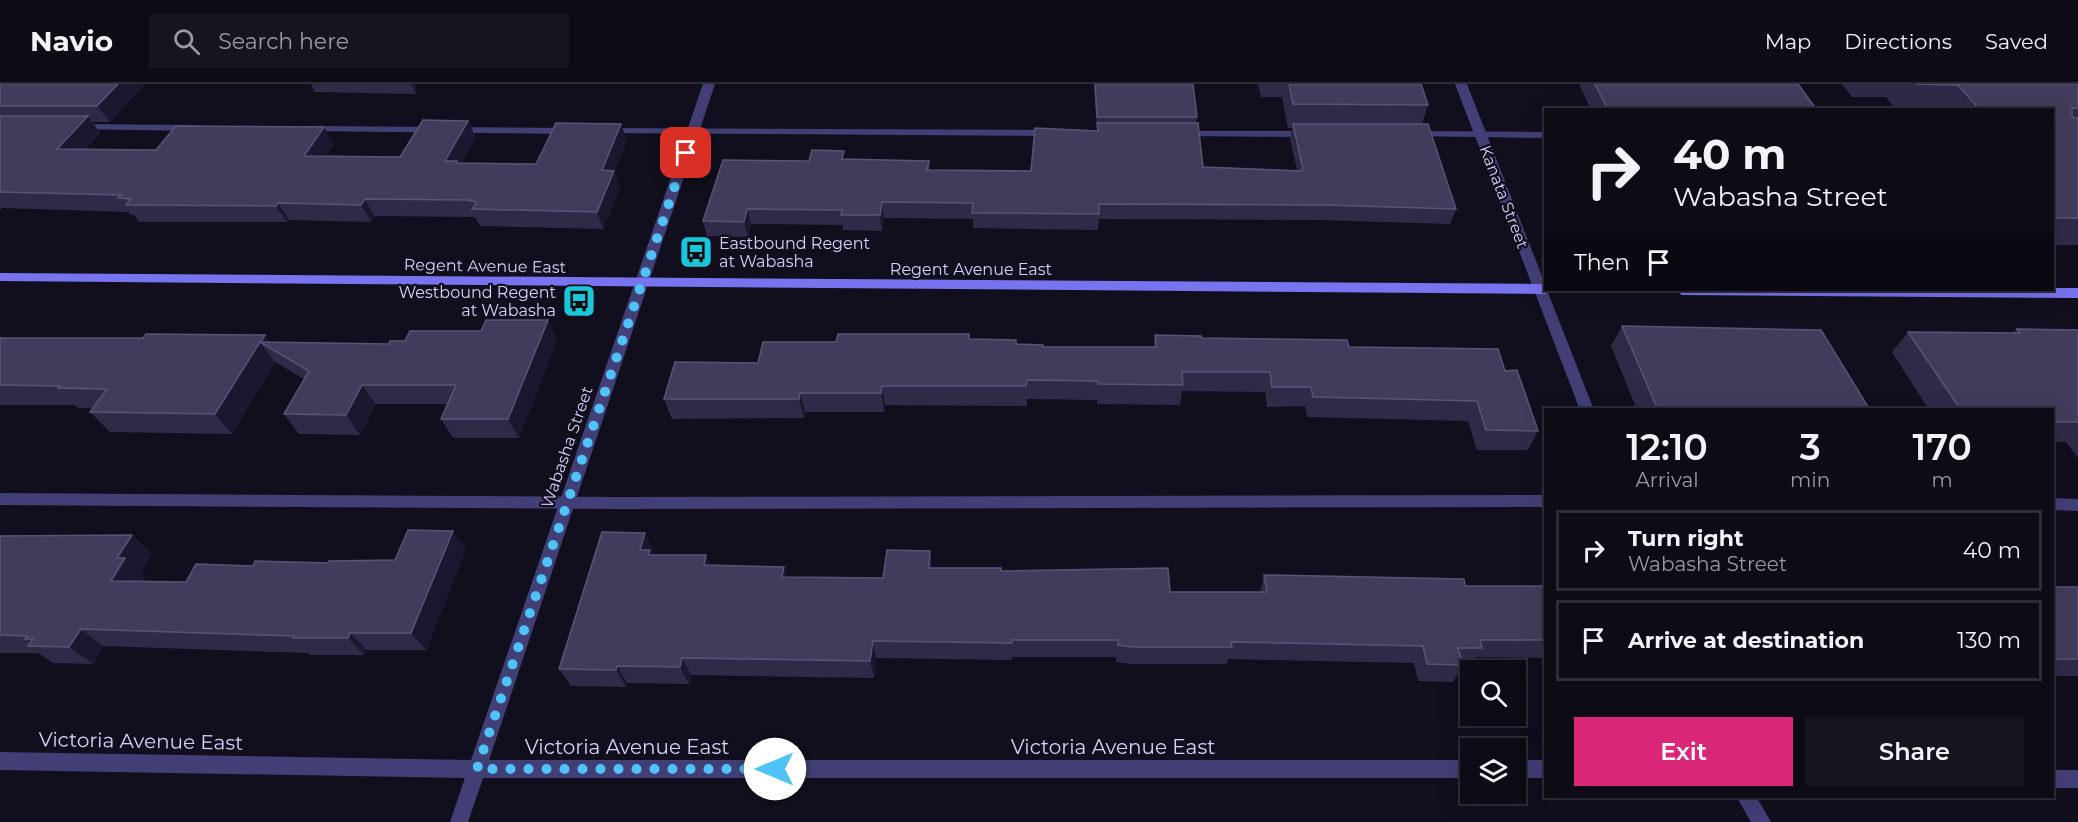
<!DOCTYPE html>
<style>
:root{--surface:#0d0b16;--page:#16141f;--text:#f1f3f6;--muted:#9a9ba1;--line:#2d2b35;--accent:#db2777}
body{margin:0;font-family:Montserrat,sans-serif;background:var(--page);color:var(--text);height:100vh;display:flex;flex-direction:column;font-size:22px;white-space:nowrap}
*{box-sizing:border-box;margin:0}
p{font-size:20px;color:var(--muted)}
.icon{flex:none;width:33px;height:33px;fill:none;stroke:currentColor;stroke-width:2;stroke-linecap:round;stroke-linejoin:round}
.map{position:relative;flex:1;overflow:hidden}
.drawer{position:absolute;left:1544px;top:324px;width:510px;height:390px;display:flex;flex-direction:column;background:var(--surface);border-radius:0px;box-shadow:0 6px 24px #0002,0 0 0 2px var(--line)}
.drawer>*{flex:none}
.guide{position:absolute;left:1544px;top:24px;width:510px;height:183px;border-radius:0px;box-shadow:0 6px 24px #0002,0 0 0 2px var(--line);background:#0d0b16;color:var(--text);overflow:hidden}
.tools{position:absolute;left:1460px;top:576px;display:grid;gap:12px}
.tools a{display:grid;place-items:center;width:66px;height:66px;border-radius:0px;background:var(--surface);box-shadow:0 6px 24px #0002,0 0 0 2px var(--line);font-size:30px}
.pin{position:absolute;display:grid;place-items:center;width:51px;height:51px;color:#fff;margin:-26px;border-radius:12px;box-shadow:0 3px 9px #0006}
.me{position:absolute;width:66px;margin:-33px;rotate:270deg;stroke-linejoin:round;filter:drop-shadow(0 0 4px #0008)}
.turn{display:flex;align-items:center;gap:21px;height:126px;padding:0 30px;font-size:27px}
.turn .icon{width:78px;height:78px;stroke-width:2.5}
.turn b{display:block;font-size:42px;line-height:51px}
.then{display:flex;align-items:center;height:57px;padding:0 30px;background:#0003;gap:12px;font-size:22px}
.eta{display:flex;justify-content:space-evenly;align-items:center;height:102px;text-align:center}
.eta b{font-size:36px;font-weight:600;line-height:42px}
.primary-button{display:flex;gap:12px;margin-top:auto;padding:12px 30px}
.primary-button a{flex:1;height:69px;border-radius:0px;background:var(--accent);color:#fff;font-size:24px;font-weight:600;line-height:69px;text-align:center}
.primary-button a+a{background:var(--page);color:var(--text)}
ul{padding:0;list-style:none}
li{display:flex;align-items:center;gap:18px;height:81px;margin:0 12px 9px;padding:0 18px;border:3px solid var(--line);border-radius:0px}
li div{flex:1}
li b{display:block;font-size:22px}
li em{font-style:normal}
header{display:flex;align-items:center;gap:36px;box-sizing:border-box;height:84px;padding:0 30px;background:var(--surface);border-bottom:2px solid var(--line)}
header strong{font-size:28px}
nav{display:flex;gap:33px;margin-inline-start:auto;font-size:21px}
.search{width:420px;height:54px;background:var(--page);display:flex;align-items:center;gap:15px;box-sizing:border-box;padding:0 21px;border-radius:0px;color:var(--muted);font-size:22px}
.map>svg:first-child{display:block}
.lines{fill:none;stroke-linecap:round;stroke-linejoin:round}
.lane{fill:#423f77;fill-rule:evenodd}
.street{fill:#423f77;fill-rule:evenodd}
.secondary{fill:#7873ee;fill-rule:evenodd}
.wall{fill:#302a49}
.shaded-wall{fill:#1c1730}
.building{fill:#423c5c;stroke:#595375;stroke-width:1.5}
.route{stroke:#4fc3f7;stroke-width:10;stroke-dasharray:0 18}
.labels{text-anchor:middle;dominant-baseline:central;stroke-width:4.5;stroke-linejoin:round;paint-order:stroke}
.street-label{font-size:16px;fill:#d6d1f9;stroke:#110f1d}
.poi-label{font-size:16px;fill:#d6d1f9;stroke:#110f1d;text-anchor:start}
.near-street-label{font-size:20px;fill:#d6d1f9;stroke:#110f1d}
</style>
<header>
<strong>Navio</strong>
<div class="search"><svg class="icon" aria-label="search" viewBox="0 0 24 24"><circle cx="10" cy="10" r="6"/><path d="M15 15l6 6"/></svg>Search here</div>
<nav><a>Map</a><a>Directions</a><a>Saved</a></nav>
</header>
<div class="map">
<svg width="2078" height="738" viewBox="0 0 2078 738">
<rect width="100%" height="100%" fill="#110f1d"/>
<g class="lines">
<g class="lane">
<path d="M78,40L195,41L201,44L195,47L74,45L72,43Z"/>
<path d="M306,42L570,44L576,47L570,50L302,47L300,45Z"/>
<path d="M603,44L1053,46L1059,49L1053,52L599,49V45Z"/>
<path d="M1179,47H1311L1317,50L1311,53L1175,52V48Z"/>
<path d="M1413,47L1545,48V54L1409,52V48Z"/>
<path d="M0,409L617,413L1545,411V423L617,425L0,421Z"/>
<path d="M2052,414L2078,415V427L2052,426Z"/>
</g>
<g class="street">
<path d="M703,0H715L489,676H1470V694H483L468,738H450L465,694L0,686V668L471,676Z"/>
<path d="M1455,0H1467L1545,200V206H1547L1594,326H1580Z"/>
<rect x="1515" y="676" width="30" height="18"/>
<rect x="2052" y="686" width="26" height="18"/>
<path d="M1736,712H1756L1771,738H1751Z"/>
</g>
<g class="secondary">
<path d="M0,189L1545,200V206H1551L1545,210L0,197Z"/>
<path d="M2052,204H2078V214L1682,211L1675,206Z"/>
</g>
</g>
<g class="wall">
<path d="M0,0H145L110,38H92L100,49L85,66H156L334,60L325,72L400,73L468,37L476,54L461,79L536,80L621,40L627,57L614,87L620,103L603,145L480,142L475,133L374,132L371,138L289,136L287,138H139L134,131H131L128,128L2,124L0,126Z"/>
<path d="M311,0H416V10L315,8Z"/>
<path d="M1094,0H1193L1197,33L1196,39L1203,83L1297,86L1290,55L1292,44H1288L1282,13H1261L1258,0H1421L1428,21L1422,40L1456,125L1450,140L1320,136L1099,135L1098,146L973,144V135L884,134L882,147L843,146V141L751,140L748,153L707,152L703,137L809,77L845,75L929,77L930,86L1031,87L1097,47Z"/>
<path d="M1579,0H1798L1817,26H1591Z"/>
<path d="M1842,0H2078V161H2052V26H1896L1886,13H1852Z"/>
<path d="M548,236L557,256L519,354H453L441,335L447,320H376L360,351L299,350L284,330L304,295L275,278L232,350L110,348L90,328L93,324H78L75,321H0V254H143L265,251L270,258L389,260Z"/>
<path d="M1622,242L1870,326H1637L1611,262Z"/>
<path d="M2017,245L2078,246V374L2066,358H2052V326H1929L1892,268L1908,248L2012,249Z"/>
<path d="M969,250V255L1043,263H1154L1155,251L1349,263L1505,287L1538,347L1528,366H1477L1468,337L1307,333L1305,322L1267,323L1265,308L1182,307L1180,321L1097,320V316L1027,315V322L885,321L884,328H805L804,334L672,335L664,315L758,279L836,258Z"/>
<path d="M645,449L653,467L652,471L711,482L784,483L787,493L883,494L930,467L932,484L1001,487L1170,508H1260L1264,491L1465,502H1545V574L1476,573L1471,581H1463L1453,598L1418,597L1414,579L1228,575L1227,580H1131L1116,578V573H1012V576L876,574L874,594L691,591L689,600L627,599L626,603L571,602L559,585Z"/>
<path d="M132,451L152,470L141,488L146,492L142,498H186L253,482L395,476L466,465L426,566H367L364,571H310L308,569L103,562L93,580L53,579L38,569H0V452Z"/>
<path d="M2052,498L2056,503H2078V592H2052Z"/>
</g>
<g class="shaded-wall">
<path d="M118,0H145L110,38L97,22Z"/>
<path d="M411,0H416V10Z"/>
<path d="M88,32L100,49L70,82L57,65Z"/>
<path d="M468,37L476,54L460,82L445,77Z"/>
<path d="M621,40L627,57L614,87L620,103L603,145L597,128L602,86Z"/>
<path d="M324,43L334,60L314,89L304,72Z"/>
<path d="M365,115L374,132L371,138L361,121Z"/>
<path d="M882,118L884,134L882,147L880,131Z"/>
<path d="M278,119L289,136L287,138L276,122Z"/>
<path d="M747,125L751,140L748,153L744,138Z"/>
<path d="M548,236L557,256L519,354L508,335Z"/>
<path d="M265,251L278,269L261,258Z"/>
<path d="M260,258L275,278L232,350L215,330Z"/>
<path d="M362,301L376,320L360,351L346,331Z"/>
<path d="M882,302L885,321L884,328L881,309Z"/>
<path d="M800,309L805,328L804,334L799,315Z"/>
<path d="M453,447L466,465L426,566L411,549Z"/>
<path d="M645,449L653,467L652,472L658,485L640,466Z"/>
<path d="M132,451L152,470L141,488L146,492L132,515L111,497L117,474Z"/>
<path d="M930,467L933,485L929,484Z"/>
<path d="M706,471L714,489L704,481Z"/>
<path d="M784,483L790,501L782,493Z"/>
<path d="M81,545L103,562L93,580L69,563Z"/>
<path d="M350,549L367,566L364,571L348,554Z"/>
<path d="M873,557L876,574L874,594L870,577Z"/>
<path d="M682,574L691,591L689,600L680,583Z"/>
<path d="M617,582L627,599L626,603L616,586Z"/>
</g>
<g class="building">
<path d="M0,0H118L97,22H0Z"/>
<path d="M1095,0H1193L1197,33H1097Z"/>
<path d="M1289,0H1421L1428,21L1293,20Z"/>
<path d="M1595,0H1798L1817,26H1608Z"/>
<path d="M1915,0H2078V24H2072V32L2074,34H2078V134H2052V26H1980L1958,1Z"/>
<path d="M0,32H88L57,65L156,66L176,42L324,43L304,72L400,73L423,36L468,37L445,77H457L456,79L536,80L556,39L621,40L602,86L614,87L597,128L472,125L477,118L467,116L365,115L361,121L278,119L276,122L126,121L131,115L118,114L121,111L0,108Z"/>
<path d="M1097,39H1198L1203,83L1301,87L1303,85L1293,40H1428L1456,125L1323,121L1099,120V130L972,129L973,119L882,118L880,131H841L842,126L747,125L744,138L703,137L723,76L809,77L812,66L844,67L842,75L929,77L927,86L1031,87L1035,44L1098,47Z"/>
<path d="M486,236H548L508,335H441L456,301H362L346,331L284,330L309,287L260,258L215,330L90,328L107,305L58,304L60,302L0,301V254H143L146,250L265,251L261,258L389,260L390,257H405L410,247H481Z"/>
<path d="M1622,242L1821,246L1870,326H1658Z"/>
<path d="M2017,245L2078,246V338H2052V326H1961L1908,248L2020,249Z"/>
<path d="M838,250H969V255L1016,256V260L1043,261V263H1156L1155,251L1201,252L1202,254L1347,256L1349,263L1498,265L1505,287L1517,286L1538,347L1486,346L1477,317L1313,313L1311,303H1272L1270,288H1182L1183,301L1098,300V297L1027,296L1026,302H882L881,309H800L799,315H664L675,278L758,279L763,258H836Z"/>
<path d="M408,446L453,447L411,549H350L348,554H293L294,552L81,545L69,563L28,562L33,555H25L28,552L0,551V452L132,451L117,474H125L111,497L186,498L196,480L253,482L255,477L328,479L329,477L395,476Z"/>
<path d="M602,448L645,449L640,466H650L648,471H706L704,481L784,483L782,493L883,494L887,466L930,467L929,484H1001V487L1168,484L1170,508H1267L1264,491L1464,495L1465,502H1545V556H1480L1482,564H1458L1463,581L1427,580L1423,562L1231,558L1232,563H1133L1118,561V556H1012V559L873,557L870,577L682,574L680,583L617,582L616,586L559,585Z"/>
<path d="M2052,498L2056,503H2078V575H2055L2052,571Z"/>
</g>
<g class="lines">
<path class="route" d="M686,69L477,685H775"/>
</g>
<defs>
<g id="bus-square" transform="scale(1.725)"><rect x="-9" y="-9" width="18" height="18" rx="4" fill="#1bc6db" stroke="#110f1d"/><path d="M-5-6H5V4H4V6H2V4H-2V6H-4V4H-5ZM-3.5-4V0h7V-4ZM-3.5 1.2v1.5H-2V1.2ZM2 1.2v1.5H3.5V1.2Z" fill="#111"/></g>
</defs>
<g fill-rule="evenodd">
<use href="#bus-square" x="696" y="168"/>
<use href="#bus-square" x="579" y="217"/>
</g>
<g class="labels">
<g class="street-label">
<text transform="translate(1504 113) rotate(69)">Kanata Street</text>
<text transform="translate(485 182) rotate(1)">Regent Avenue East</text>
<text x="971" y="185">Regent Avenue East</text>
<text transform="translate(567 363) rotate(-71)">Wabasha Street</text>
</g>
<g class="poi-label">
<text x="719" y="159">Eastbound Regent<tspan x="719" dy="18">at Wabasha</tspan></text>
<text x="556" y="208" text-anchor="end">Westbound Regent<tspan x="556" dy="18">at Wabasha</tspan></text>
</g>
<g class="near-street-label">
<text transform="translate(141 657) rotate(1)">Victoria Avenue East</text>
<text x="627" y="663">Victoria Avenue East</text>
<text x="1113" y="663">Victoria Avenue East</text>
</g>
</g>
</svg>
<div class="tools">
<a><svg class="icon" aria-label="search" viewBox="0 0 24 24"><circle cx="10" cy="10" r="6"/><path d="M15 15l6 6"/></svg></a>
<a><svg class="icon" aria-label="layers" viewBox="0 0 24 24"><path d="M12 4l9 5-9 5-9-5zM3 14l9 5 9-5"/></svg></a>
</div>
<div class="pin" style="left:686px;top:69px;background:#d93025"><svg class="icon" aria-label="arrive" viewBox="0 0 24 24"><path d="M6 21V4h12l-3 4 3 4H6"/></svg></div>
<svg class="me" style="left:775px;top:685px" viewBox="-20 -20 40 40"><circle r="19" fill="#fff"/><path d="M0-13L10 11 0 6-10 11z" fill="#4fc3f7"/></svg>
<div class="guide">
<div class="turn"><svg class="icon" aria-label="right" viewBox="0 0 24 24"><path d="M7 20v-9h11M14 6l5 5-5 5"/></svg><div><b>40 m</b>Wabasha Street</div></div>
<div class="then">Then<svg class="icon" aria-label="arrive" viewBox="0 0 24 24"><path d="M6 21V4h12l-3 4 3 4H6"/></svg></div>
</div>
<section class="drawer">
<div class="eta">
<div><b>12:10</b><p>Arrival</p></div>
<div><b>3</b><p>min</p></div>
<div><b>170</b><p>m</p></div>
</div>
<ul>
<li><svg class="icon" aria-label="right" viewBox="0 0 24 24"><path d="M7 20v-9h11M14 6l5 5-5 5"/></svg><div><b>Turn right</b><p>Wabasha Street</p></div><em>40 m</em></li>
<li><svg class="icon" aria-label="arrive" viewBox="0 0 24 24"><path d="M6 21V4h12l-3 4 3 4H6"/></svg><div><b>Arrive at destination</b></div><em>130 m</em></li>
</ul>
<div class="primary-button"><a>Exit</a><a>Share</a></div>
</section>
</div>
